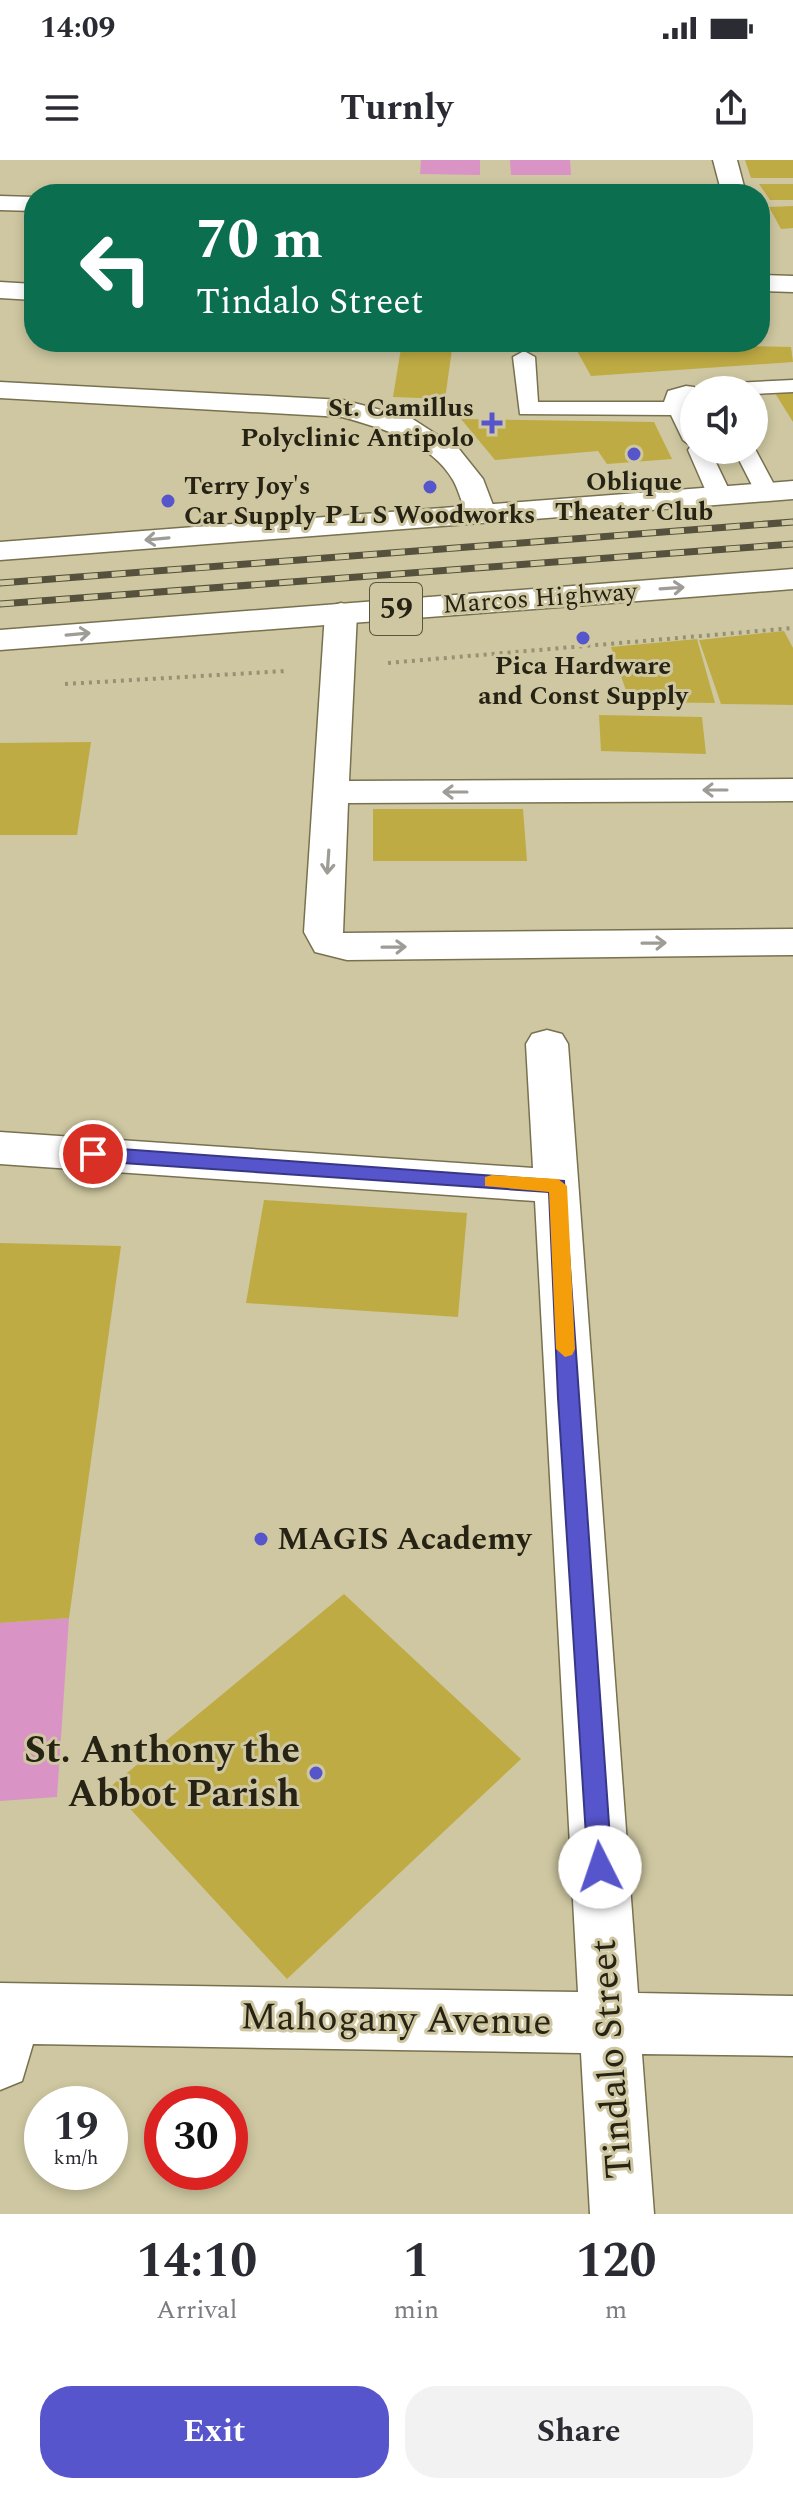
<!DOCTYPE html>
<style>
:root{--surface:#fff;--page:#f2f2f3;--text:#2b2b33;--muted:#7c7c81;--accent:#5655cc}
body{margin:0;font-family:Spectral,serif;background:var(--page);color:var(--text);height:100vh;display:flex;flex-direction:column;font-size:30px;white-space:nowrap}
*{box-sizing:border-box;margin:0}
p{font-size:26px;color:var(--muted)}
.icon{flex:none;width:44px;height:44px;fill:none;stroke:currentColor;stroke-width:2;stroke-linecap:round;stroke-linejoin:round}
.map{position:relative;height:2054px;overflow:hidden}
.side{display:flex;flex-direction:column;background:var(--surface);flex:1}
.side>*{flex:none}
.guide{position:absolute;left:24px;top:24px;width:746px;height:168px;border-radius:32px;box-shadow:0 4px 12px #0003;background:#0b6e4f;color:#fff;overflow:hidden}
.controls{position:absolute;left:680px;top:216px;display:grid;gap:16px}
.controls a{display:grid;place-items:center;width:88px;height:88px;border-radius:50%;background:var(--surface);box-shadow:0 4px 12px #0003;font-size:40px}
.speed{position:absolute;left:24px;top:1926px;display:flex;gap:16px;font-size:40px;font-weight:700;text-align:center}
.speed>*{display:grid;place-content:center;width:104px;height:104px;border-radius:50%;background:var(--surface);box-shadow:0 4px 12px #0003;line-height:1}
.speed small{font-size:20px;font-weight:400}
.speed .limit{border:12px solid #d22;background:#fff;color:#111}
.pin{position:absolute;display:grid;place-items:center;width:68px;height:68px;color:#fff;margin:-34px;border:4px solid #fff;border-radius:50%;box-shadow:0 2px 8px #0007}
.me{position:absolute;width:88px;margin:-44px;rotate:356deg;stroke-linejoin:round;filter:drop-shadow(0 0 6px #0008)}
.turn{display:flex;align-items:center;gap:28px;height:168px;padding:0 40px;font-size:36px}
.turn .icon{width:104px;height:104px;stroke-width:2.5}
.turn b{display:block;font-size:56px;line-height:68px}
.eta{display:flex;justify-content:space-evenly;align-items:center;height:136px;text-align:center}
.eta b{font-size:48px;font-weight:700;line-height:56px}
.cta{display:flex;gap:16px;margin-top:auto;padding:16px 40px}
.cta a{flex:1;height:92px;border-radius:32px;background:var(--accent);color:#fff;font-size:32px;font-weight:700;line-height:92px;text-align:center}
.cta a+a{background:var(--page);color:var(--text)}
.status{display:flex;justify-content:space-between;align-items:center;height:56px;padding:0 40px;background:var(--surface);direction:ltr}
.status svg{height:22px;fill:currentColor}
header{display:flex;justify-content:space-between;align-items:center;height:104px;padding:0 40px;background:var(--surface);font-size:36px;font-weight:700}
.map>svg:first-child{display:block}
.green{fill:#da93c5}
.building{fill:#bfab44}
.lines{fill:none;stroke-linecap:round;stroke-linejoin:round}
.lane-casing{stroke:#78714f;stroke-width:3}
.street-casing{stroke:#78714f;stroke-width:3}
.primary-casing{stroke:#78714f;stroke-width:3}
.path{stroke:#979173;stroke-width:4;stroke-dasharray:3 5;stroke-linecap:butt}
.lane{fill:#fff;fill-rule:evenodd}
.street{fill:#fff;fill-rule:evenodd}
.primary{fill:#fff;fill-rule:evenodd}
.rail-casing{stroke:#55513c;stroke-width:7}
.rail{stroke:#cec7a1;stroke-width:5;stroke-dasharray:14;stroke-linecap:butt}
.oneway{stroke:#9d9c96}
.route{fill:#5655cc;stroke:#383785;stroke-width:2}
.slow{fill:#f59e0b}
.poi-dot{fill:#5655cc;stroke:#cec7a1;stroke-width:3}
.labels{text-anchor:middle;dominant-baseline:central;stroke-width:6;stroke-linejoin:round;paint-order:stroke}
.far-poi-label{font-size:26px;font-weight:bold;fill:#262315;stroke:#cec7a1}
.far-street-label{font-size:26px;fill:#262315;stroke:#cec7a1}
.shield{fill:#cec7a1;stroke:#58543f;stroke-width:2}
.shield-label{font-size:30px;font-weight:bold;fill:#262315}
.poi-label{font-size:32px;font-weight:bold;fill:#262315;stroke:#cec7a1;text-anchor:start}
.near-poi-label{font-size:38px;font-weight:bold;fill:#262315;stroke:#cec7a1;text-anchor:end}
.near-street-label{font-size:38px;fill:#262315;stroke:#cec7a1}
</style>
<div class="status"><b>14:09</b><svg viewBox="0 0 49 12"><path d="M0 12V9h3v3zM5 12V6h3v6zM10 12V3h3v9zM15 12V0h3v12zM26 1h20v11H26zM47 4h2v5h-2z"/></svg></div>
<header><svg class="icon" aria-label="menu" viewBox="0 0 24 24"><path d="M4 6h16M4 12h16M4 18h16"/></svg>Turnly<svg class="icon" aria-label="share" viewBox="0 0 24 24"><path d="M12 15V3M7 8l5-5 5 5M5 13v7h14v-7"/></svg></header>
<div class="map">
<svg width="793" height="2054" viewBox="0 0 793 2054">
<rect width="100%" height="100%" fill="#cec7a1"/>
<g class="green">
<path d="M421,0H480V15L420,14Z"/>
<path d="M510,0H570L571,15H511Z"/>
<path d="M69,1458L57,1637L0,1641V1463Z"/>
</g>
<g class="building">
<path d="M745,0H793V18H751Z"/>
<path d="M759,24H793V40H770Z"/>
<path d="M793,46V68L781,69L769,47Z"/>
<path d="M402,182H453L445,239L393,237Z"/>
<path d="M572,182L791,187L793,202L591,216Z"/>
<path d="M793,229V262L773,230Z"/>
<path d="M461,259L654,262L672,299L607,304L598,291L495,300Z"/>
<path d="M784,471L793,488V545L721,544L699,480Z"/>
<path d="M697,479L715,543L630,542L611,487Z"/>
<path d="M599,555L702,557L706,594L601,591Z"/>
<path d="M91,582L77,675H0V583Z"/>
<path d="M373,649H523L527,701H373Z"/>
<path d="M264,1040L467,1053L458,1157L246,1143Z"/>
<path d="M0,1083L121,1086L69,1458L0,1463Z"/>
<path d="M344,1434L521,1599L287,1819L110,1627Z"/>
</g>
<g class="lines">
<g class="lane-casing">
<g id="lane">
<path d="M524,191L535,197L538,242H664L668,231L686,226L694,227V236L686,241L694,257V290H710L732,336L728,341L720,343L708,336L688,290L691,286L683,280L671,255L520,254L513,197Z"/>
<path d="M793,220V232L754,234V230H702L713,224Z"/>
<path d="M754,287L778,332L774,337H758L734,290H754Z"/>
</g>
</g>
<g class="street-casing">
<g id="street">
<path d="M713,0H737L746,34H722Z"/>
<path d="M0,36L34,37V51L0,50Z"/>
<path d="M760,115L793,116V132L760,131Z"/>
<path d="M0,122L34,124V140L0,138Z"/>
<path d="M0,222L343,240L411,258L459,289L483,319L496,353L492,359H470C462,347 460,332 453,320C431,282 382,268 342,257L0,238Z"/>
<path d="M341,443L352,446L357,453L349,621L793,619V641L348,643L343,773L793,769V795L347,800L315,792L304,772L325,453L330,446Z"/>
<path d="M547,870L562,874L568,884L638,1833L793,1836V1896L642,1894L654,2054H590L581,1893L33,1884L22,1921L0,1930V1823L578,1832L535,1041L0,1004V972L533,1008L526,884L532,874Z"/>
</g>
</g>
<g class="primary-casing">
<g id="primary">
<path d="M793,321V339L0,400V382Z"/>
<path d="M793,409V429L0,490V470Z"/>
</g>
</g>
<g class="path">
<path d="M388,503L793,468"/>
<path d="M65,524L286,511"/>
</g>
<use href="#lane" class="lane"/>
<use href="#street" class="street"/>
<use href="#primary" class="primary"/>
<g class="rail-casing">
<g id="rail">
<path d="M0,423L793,362"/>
<path d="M0,444L793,384"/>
</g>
</g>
<use href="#rail" class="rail"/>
</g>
<defs><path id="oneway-shaft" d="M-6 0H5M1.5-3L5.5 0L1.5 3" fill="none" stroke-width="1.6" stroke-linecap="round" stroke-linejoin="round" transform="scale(2)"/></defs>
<g class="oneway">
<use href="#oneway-shaft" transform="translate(157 379) rotate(175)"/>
<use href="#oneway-shaft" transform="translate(672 428) rotate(-4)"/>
<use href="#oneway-shaft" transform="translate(78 474) rotate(-5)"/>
<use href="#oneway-shaft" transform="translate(715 630) rotate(180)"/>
<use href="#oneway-shaft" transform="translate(455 632) rotate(180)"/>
<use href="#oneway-shaft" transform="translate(328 702) rotate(94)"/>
<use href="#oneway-shaft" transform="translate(654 783) rotate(-1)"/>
<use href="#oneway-shaft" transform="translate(394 787) rotate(-1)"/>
</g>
<path class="route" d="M93,987L564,1021L612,1707L608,1715L600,1718L592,1715L588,1707L558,1238L549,1032L93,1001L84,994Z"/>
<path class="slow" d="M492,1015L558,1019L567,1026L575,1189L572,1195L565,1197L556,1189L549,1032L485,1026V1017Z"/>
<g class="poi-dot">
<path d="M488 251h8v8h8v8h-8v8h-8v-8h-8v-8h8z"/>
<circle cx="634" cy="294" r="8"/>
<circle cx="430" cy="327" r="8"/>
<circle cx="168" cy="341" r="8"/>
<circle cx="583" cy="478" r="8"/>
<circle cx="261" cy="1379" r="8"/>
<circle cx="316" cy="1613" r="8"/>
</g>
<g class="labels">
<g class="far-poi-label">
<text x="474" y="248" text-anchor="end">St. Camillus<tspan x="474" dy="30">Polyclinic Antipolo</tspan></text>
<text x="634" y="322">Oblique<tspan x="634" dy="30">Theater Club</tspan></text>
<text x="184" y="326" text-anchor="start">Terry Joy's<tspan x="184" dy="30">Car Supply</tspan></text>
<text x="430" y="355">P L S Woodworks</text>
<text x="583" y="506">Pica Hardware<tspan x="583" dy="30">and Const Supply</tspan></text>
</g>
<g class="far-street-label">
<text transform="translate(540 438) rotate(-4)">Marcos Highway</text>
</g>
<rect class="shield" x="370" y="423" width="52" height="52" rx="6"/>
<g class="shield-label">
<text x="396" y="449">59</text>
</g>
<g class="poi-label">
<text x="277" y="1379">MAGIS Academy</text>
</g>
<g class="near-poi-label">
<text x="300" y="1591">St. Anthony the<tspan x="300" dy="44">Abbot Parish</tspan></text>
</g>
<g class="near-street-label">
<text transform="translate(396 1860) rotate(1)">Mahogany Avenue</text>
<text transform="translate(612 1899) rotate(-94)">Tindalo Street</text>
</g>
</g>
</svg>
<div class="controls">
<a><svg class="icon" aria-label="sound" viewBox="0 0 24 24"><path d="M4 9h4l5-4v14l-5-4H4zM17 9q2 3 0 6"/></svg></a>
</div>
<div class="speed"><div>19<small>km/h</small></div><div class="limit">30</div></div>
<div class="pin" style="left:93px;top:994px;background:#d93025"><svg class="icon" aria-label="arrive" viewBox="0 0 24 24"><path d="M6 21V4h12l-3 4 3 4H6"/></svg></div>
<svg class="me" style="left:600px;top:1707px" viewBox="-20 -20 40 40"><circle r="19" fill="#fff"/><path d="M0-13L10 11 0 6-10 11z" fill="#5655cc"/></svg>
<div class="guide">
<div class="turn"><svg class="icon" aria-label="left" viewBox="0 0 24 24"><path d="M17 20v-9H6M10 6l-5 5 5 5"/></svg><div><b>70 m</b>Tindalo Street</div></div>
</div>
</div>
<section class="side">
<div class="eta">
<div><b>14:10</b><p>Arrival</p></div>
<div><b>1</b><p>min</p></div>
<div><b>120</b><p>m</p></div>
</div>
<div class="cta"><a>Exit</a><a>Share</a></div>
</section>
